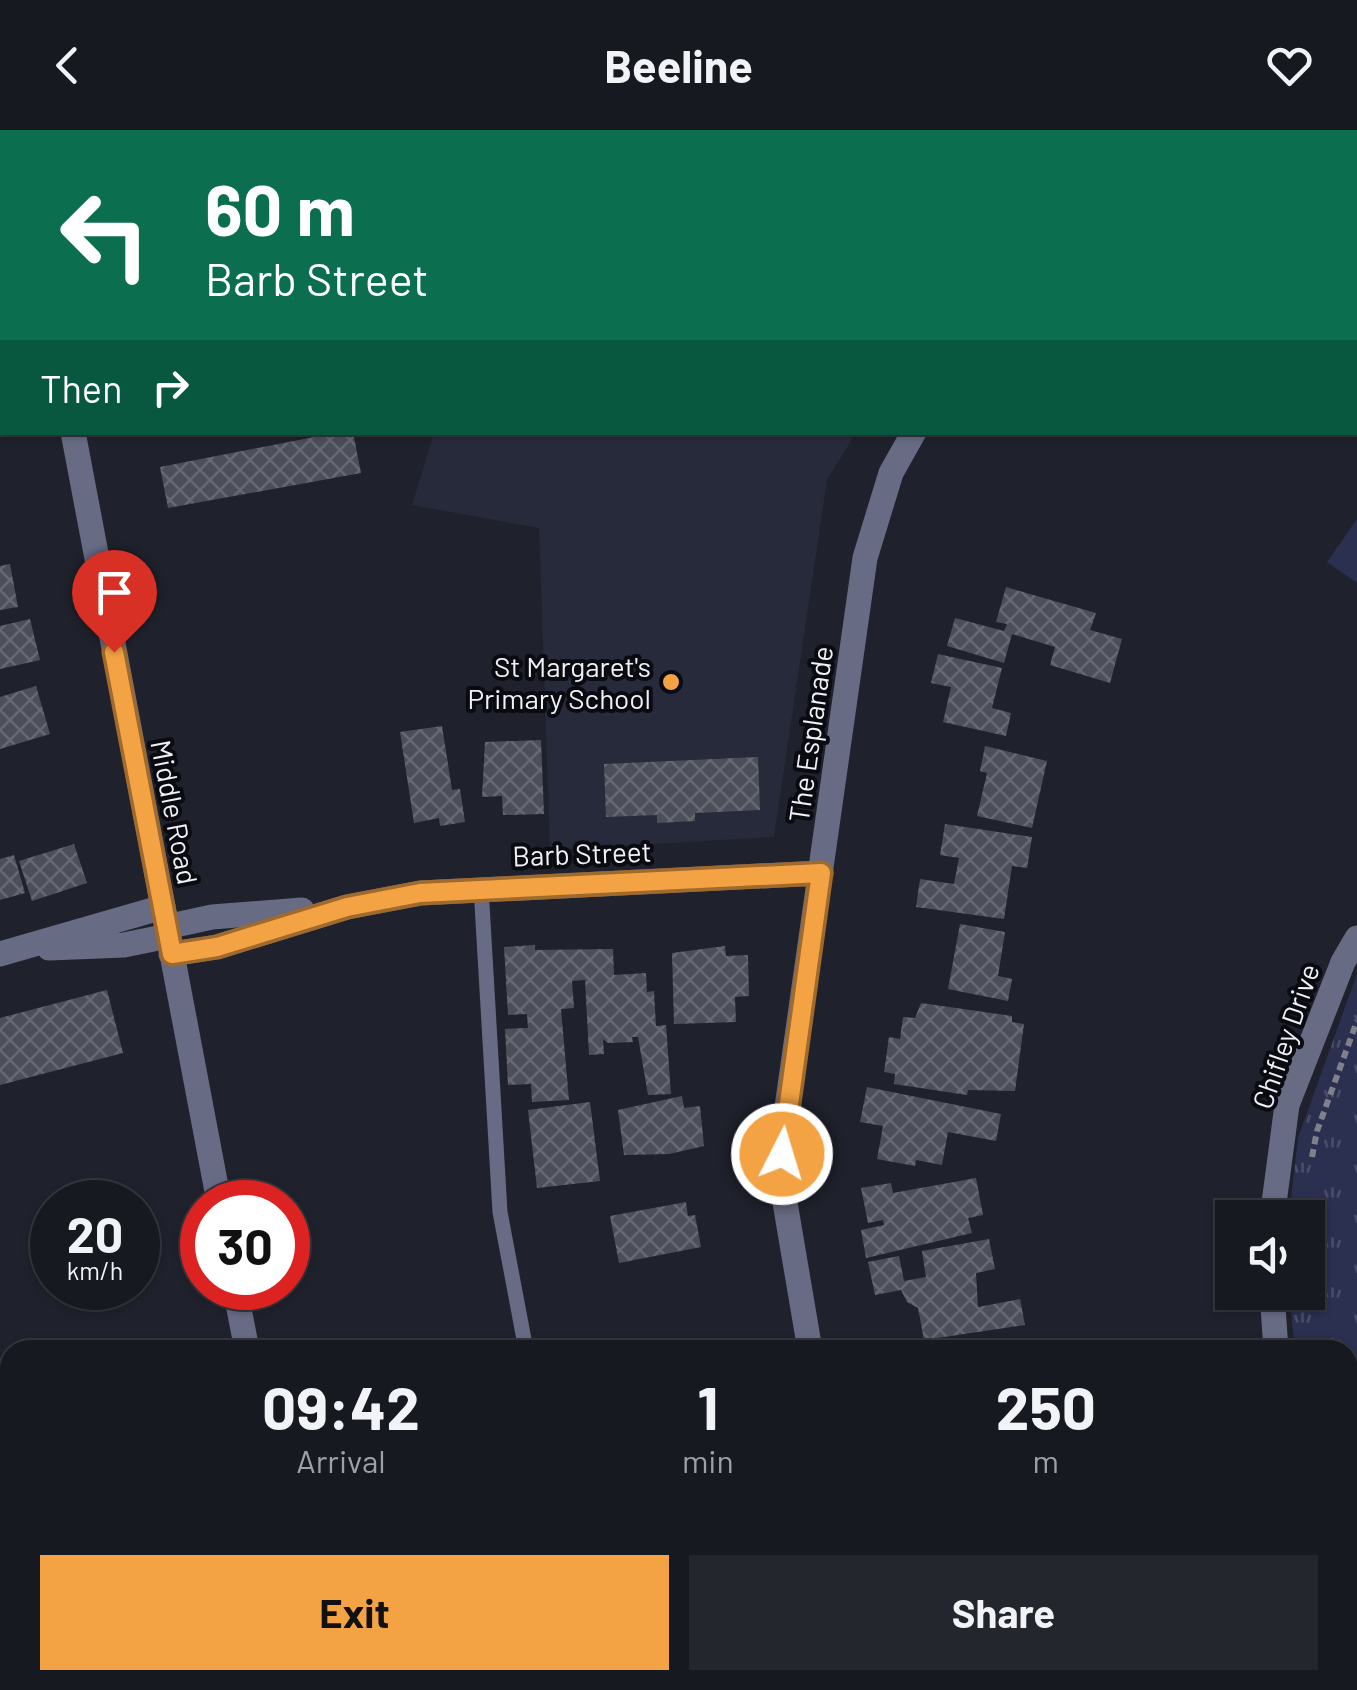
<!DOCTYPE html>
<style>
:root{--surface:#171921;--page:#24262e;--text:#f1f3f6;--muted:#9ea0a5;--line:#36383f;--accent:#f4a344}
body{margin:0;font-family:Barlow,sans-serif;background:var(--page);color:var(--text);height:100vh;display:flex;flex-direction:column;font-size:38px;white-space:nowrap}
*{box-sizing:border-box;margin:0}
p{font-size:32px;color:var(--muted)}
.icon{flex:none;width:55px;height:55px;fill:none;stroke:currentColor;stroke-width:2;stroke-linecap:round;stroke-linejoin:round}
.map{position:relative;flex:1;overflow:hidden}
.side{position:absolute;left:0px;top:1210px;width:1358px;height:350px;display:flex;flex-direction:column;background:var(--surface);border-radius:30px 30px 0 0;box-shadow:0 2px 8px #0004,0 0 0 2px var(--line)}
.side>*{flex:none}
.banner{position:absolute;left:0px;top:0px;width:1358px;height:305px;box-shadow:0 2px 8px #0004,0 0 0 2px var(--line);background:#0b6e4f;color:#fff;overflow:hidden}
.controls{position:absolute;left:1215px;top:1070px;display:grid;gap:20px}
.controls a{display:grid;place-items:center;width:110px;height:110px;border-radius:0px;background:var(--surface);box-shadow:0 2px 8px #0004,0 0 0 2px var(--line);font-size:50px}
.speed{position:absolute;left:30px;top:1050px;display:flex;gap:20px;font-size:50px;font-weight:700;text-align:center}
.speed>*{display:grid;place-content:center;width:130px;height:130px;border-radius:50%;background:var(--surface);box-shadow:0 2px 8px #0004,0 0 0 2px var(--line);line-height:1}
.speed small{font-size:25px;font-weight:400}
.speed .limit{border:15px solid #d22;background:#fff;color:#111}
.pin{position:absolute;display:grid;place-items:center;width:85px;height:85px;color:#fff;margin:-102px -42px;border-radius:50% 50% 50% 0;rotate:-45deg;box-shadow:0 0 10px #0007}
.pin .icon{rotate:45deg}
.me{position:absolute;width:110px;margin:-55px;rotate:5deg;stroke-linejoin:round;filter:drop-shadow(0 0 8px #0008)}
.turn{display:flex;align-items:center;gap:35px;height:210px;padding:0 40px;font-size:45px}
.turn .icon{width:130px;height:130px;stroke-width:2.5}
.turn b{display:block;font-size:70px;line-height:85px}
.then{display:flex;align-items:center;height:95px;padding:0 40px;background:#0003;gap:20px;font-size:38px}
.eta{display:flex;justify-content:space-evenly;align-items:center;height:170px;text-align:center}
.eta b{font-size:60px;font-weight:700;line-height:70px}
.button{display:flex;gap:20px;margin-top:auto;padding:20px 40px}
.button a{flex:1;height:115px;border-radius:0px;background:var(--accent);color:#111;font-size:40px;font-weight:700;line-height:115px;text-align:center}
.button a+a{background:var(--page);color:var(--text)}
header{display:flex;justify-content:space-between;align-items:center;height:130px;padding:0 40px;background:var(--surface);font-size:45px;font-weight:700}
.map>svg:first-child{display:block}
.built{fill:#272a3a}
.grass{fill:#2b2f50}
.park{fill:url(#park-tufts)}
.building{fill:url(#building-cross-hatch)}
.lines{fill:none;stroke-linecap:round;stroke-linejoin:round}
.path{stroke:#7f808a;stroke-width:6;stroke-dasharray:8 5;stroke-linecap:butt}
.lane{stroke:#676b84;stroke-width:15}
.street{stroke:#676b84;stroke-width:25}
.route-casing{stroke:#9f6a2c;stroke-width:25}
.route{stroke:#f4a344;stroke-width:18}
.poi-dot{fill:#f4a344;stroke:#0a0b10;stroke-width:4}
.labels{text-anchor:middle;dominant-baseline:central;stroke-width:8;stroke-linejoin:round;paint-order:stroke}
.poi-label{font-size:28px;fill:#eff0f8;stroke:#0a0b10;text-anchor:end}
.street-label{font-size:28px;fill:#eff0f8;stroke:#0a0b10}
</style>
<header><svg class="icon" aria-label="back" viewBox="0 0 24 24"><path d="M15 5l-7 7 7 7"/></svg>Beeline<svg class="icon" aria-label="heart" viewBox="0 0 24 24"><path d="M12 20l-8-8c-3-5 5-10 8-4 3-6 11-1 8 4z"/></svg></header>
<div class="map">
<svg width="1357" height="1560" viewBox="0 0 1357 1560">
<defs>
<pattern id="park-tufts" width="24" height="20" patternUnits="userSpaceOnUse" patternTransform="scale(2.5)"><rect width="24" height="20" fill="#2b2f50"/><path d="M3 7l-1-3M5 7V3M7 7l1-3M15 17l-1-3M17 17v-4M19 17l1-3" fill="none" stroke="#4a4d6a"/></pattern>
<pattern id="building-cross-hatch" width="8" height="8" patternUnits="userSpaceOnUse" patternTransform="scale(2.5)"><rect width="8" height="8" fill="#4c4e5a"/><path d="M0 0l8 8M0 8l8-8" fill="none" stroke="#666872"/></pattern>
</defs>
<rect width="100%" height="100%" fill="#1f212c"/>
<path class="built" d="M434,303H856L827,350L774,707L550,720L539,398L412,375Z"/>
<path class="grass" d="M1357,389V453L1327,432Z"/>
<path class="park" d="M1357,844V1425L1348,1408V1220H1295L1289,1163L1308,1162V1088L1289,1087L1298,1008Z"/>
<g class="building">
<path d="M340,302H353L361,343L168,378L160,337Z"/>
<path d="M10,434L18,477L0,480V436Z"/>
<path d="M1006,457L1096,483L1090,500L1122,509L1110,553L1050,535L1055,517L1012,504L1004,533L947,516L955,488L1004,501L1007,494L996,492Z"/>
<path d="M30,489L40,530L0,539V496Z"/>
<path d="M938,524L1002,538L992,578L1011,583L1006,606L943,592L951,557L931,553Z"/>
<path d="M36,556L50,604L0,619V567Z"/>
<path d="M442,596L452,660L460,659L465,692L440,696L439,688L414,693L400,602Z"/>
<path d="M541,610L544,684L503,685L502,666L482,667L485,612Z"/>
<path d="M985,616L1047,631L1032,698L977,686L987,643L980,641Z"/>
<path d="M758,627L760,680L695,683V691L657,693V685L606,687L604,634Z"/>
<path d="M945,694L1032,707L1027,738L1012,736L1004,789L916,777L920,749L954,754L959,728L940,725Z"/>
<path d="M74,714L87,753L32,771L19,731Z"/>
<path d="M14,725L25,763L0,770V729Z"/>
<path d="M960,794L1005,802L998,846L1012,849L1008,871L948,859Z"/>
<path d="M535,815V820L613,819L614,845L646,843L647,862L654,861L656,896L666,895L671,964L648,965L638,907H632L633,912L608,913L603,909L604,924L589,925L585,850L572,851L574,878L561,879L569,970L532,972L531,954L508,955L505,899L528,898L527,884L508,885L504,817Z"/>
<path d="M725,816L726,826L748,825L749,866L735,867L736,892L674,894L672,823Z"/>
<path d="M107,860L123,923L0,955V888Z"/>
<path d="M921,873L1012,886V892L1024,894L1015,961L968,960L967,965L894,954L895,944L884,942L889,907L900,909L903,887L915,888Z"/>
<path d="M867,957L1001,984L996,1011L948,1002L942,1035L916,1030L915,1036L877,1029L883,996L860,992Z"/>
<path d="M682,966L684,978L700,976L704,1016L669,1024L624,1025L618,980Z"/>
<path d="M590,972L600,1051L537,1058L528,980Z"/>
<path d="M976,1048L983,1085L968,1088L972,1103L866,1128L861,1100L884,1095L883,1090L868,1093L861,1058L891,1053L893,1063Z"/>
<path d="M686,1072L688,1086L695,1085L701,1117L619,1133L610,1086Z"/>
<path d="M989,1109L995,1139L976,1143L978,1177L1020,1169L1025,1195L924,1210L918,1178L907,1172L901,1160L875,1165L868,1132L899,1126L904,1151L926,1147L922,1121Z"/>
<path d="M1007,1212L1009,1220H975V1218Z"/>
<path d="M126,1550H149L150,1560H94V1556Z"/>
<path d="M187,1550H233L235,1560H189Z"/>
<path d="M387,1550H432L433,1552L389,1560Z"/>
<path d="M677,1550H738L740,1560H679Z"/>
<path d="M766,1550H826L828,1560H768Z"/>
<path d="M1015,1550H1044L1029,1560H1022Z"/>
<path d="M1069,1550H1151L1158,1560H1054Z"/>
</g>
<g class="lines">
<g class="path">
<path d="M1312,1027L1317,1001L1357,891"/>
<path d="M1348,1381L1357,1402"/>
</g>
<g class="lane">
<path d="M481,757L500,1082L526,1220"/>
<path d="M0,1378L10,1430"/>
<path d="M33,1550L35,1560"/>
<path d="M587,1550L589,1560"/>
</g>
<g class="street">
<path d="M18,0V2"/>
<path d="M1130,2L1131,0"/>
<path d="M73,302L219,1072"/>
<path d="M166,797L212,787L302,780"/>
<path d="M49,818L124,815L168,806"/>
<path d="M0,824L163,777"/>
<path d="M171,824L217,817L347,777L421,763L821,743"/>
<path d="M1272,1088L1287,975L1343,832L1357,808"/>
<path d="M235,1158L247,1220"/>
<path d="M1272,1162L1276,1220"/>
<path d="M810,1220L781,1049L784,998L865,428L891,343L914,302"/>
<path d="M1348,1438L1357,1454"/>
<path d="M310,1550L312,1560"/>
<path d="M923,1550L929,1560"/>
</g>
</g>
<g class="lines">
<g class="route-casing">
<path id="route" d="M114,522L172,824L217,817L347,777L420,763L821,743L782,1024"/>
</g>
<use href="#route" class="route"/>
</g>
<circle class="poi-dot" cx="671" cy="552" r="10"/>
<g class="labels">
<g class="poi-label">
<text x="651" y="536">St Margaret's<tspan x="651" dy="32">Primary School</tspan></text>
</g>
<g class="street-label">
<text transform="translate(810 604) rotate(-82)">The Esplanade</text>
<text transform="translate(175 682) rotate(79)">Middle Road</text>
<text transform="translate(582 723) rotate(-2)">Barb Street</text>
<text transform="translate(1285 906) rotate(-71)">Chifley Drive</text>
</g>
</g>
</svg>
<div class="controls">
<a><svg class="icon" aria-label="sound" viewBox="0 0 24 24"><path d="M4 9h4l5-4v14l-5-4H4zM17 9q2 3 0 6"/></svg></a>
</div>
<div class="speed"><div>20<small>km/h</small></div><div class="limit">30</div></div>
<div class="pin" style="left:114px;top:522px;background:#d93025"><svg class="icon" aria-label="arrive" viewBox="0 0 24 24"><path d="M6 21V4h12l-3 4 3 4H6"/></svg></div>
<svg class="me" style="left:782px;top:1024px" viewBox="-20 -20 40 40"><circle r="17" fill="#f4a344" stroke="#fff" stroke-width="3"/><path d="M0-11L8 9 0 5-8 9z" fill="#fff"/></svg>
<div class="banner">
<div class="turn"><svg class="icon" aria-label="left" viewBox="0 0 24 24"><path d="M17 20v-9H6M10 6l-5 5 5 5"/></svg><div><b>60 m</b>Barb Street</div></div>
<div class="then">Then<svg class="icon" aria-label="right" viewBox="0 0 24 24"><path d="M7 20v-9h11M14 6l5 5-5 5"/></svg></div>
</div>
<section class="side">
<div class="eta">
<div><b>09:42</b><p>Arrival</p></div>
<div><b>1</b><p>min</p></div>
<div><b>250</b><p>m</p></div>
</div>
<div class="button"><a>Exit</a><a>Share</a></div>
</section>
</div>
